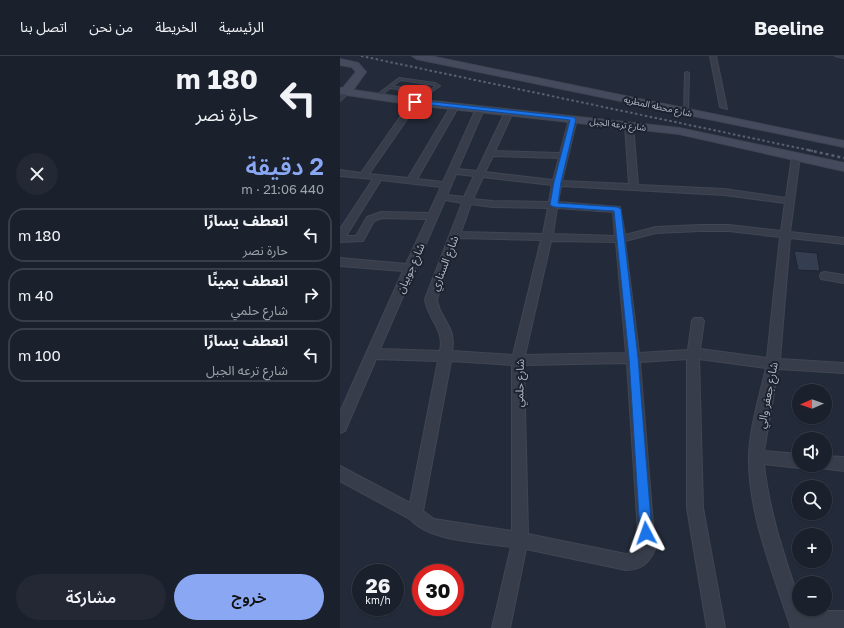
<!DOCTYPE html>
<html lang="ar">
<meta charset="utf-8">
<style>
:root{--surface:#1a202c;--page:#232834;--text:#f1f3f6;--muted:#9fa3a9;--line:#383e48;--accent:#8aa7f3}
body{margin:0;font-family:"Golos Text","Noto Sans Arabic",sans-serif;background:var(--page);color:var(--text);direction:rtl;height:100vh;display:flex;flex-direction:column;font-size:15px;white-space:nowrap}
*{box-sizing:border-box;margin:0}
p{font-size:13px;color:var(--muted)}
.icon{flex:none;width:22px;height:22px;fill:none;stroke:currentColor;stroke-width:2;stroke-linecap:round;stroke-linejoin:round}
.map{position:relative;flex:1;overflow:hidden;direction:ltr}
.sheet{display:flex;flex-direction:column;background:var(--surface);width:340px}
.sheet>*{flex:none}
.hud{background:#1a202c;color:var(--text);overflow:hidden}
.needle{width:26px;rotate:268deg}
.fabs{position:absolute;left:452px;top:328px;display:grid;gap:8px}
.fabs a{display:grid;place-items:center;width:40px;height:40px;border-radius:50%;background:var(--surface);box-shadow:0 1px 3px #0004,0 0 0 1px var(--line);font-size:20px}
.speed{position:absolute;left:12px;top:508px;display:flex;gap:8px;font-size:20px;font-weight:700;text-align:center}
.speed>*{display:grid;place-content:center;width:52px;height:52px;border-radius:50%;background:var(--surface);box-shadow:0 1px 3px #0004,0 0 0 1px var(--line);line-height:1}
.speed small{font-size:10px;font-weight:400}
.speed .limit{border:6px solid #d22;background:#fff;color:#111}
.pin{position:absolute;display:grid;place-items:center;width:34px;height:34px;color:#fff;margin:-17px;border-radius:8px;box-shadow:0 2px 6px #0006}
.me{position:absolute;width:44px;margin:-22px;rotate:356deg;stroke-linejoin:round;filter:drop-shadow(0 0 3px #0008)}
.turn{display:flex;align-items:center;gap:14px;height:84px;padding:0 16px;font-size:18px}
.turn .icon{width:52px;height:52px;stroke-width:2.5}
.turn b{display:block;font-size:28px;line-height:34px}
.round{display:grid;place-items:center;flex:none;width:42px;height:42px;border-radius:21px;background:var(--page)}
.headline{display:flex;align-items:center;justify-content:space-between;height:68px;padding:0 16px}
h1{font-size:24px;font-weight:600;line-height:30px;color:var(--accent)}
.primary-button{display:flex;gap:8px;margin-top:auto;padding:8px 16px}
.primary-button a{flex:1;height:46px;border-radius:24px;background:var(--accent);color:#111;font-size:16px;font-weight:600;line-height:46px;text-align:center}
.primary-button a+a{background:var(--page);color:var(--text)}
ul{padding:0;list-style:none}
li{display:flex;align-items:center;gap:12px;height:54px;margin:0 8px 6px;padding:0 8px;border:2px solid var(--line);border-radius:16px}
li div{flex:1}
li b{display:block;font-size:15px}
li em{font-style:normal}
header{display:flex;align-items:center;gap:24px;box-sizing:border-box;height:56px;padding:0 20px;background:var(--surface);border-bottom:1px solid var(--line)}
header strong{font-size:19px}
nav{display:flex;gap:22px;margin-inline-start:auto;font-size:14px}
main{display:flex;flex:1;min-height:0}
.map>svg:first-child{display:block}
.building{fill:#353e50;stroke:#1e2431}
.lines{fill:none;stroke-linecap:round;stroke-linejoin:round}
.lane-casing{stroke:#404653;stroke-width:2}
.street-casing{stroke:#404653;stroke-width:2}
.secondary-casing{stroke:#404653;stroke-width:2}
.lane{fill:#373d4a;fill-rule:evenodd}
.street{fill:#373d4a;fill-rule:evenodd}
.secondary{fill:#454b5d;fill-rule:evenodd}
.rail-far1{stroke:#596071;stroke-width:2;stroke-dasharray:2.5 2.5;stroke-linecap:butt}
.rail{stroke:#596071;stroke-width:2.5;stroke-dasharray:3 3;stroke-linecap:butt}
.route{fill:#1a73e8;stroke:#114b97}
.labels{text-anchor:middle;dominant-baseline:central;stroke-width:4;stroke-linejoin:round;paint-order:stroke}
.far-street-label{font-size:9px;fill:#b2b8c6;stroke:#1c222f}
.street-label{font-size:11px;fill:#b2b8c6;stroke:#1c222f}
</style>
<header>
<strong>Beeline</strong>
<nav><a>الرئيسية</a><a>الخريطة</a><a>من نحن</a><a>اتصل بنا</a></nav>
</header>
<main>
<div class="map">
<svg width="504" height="572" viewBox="0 0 504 572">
<rect width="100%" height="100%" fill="#232b3a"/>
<path class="building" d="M454,195L477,197L480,215L458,214Z"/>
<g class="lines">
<g class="lane-casing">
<g id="lane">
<path d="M347,16L349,17L348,56L346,57L344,56L345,17Z"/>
<path d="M59,22L95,27L100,30L88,38L50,32L39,41H37V39ZM61,24L94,29L96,30L87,36L52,30Z"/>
</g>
</g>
<g class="street-casing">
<g id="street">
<path d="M370,0H376L387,53L380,51Z"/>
<path d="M495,0H504V2Z"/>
<path d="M3,34L10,36L0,45V38Z"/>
<path d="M72,44L79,46L29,118L68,122L111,50L115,48L119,50L77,123L103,126L136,53L140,51L144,53L118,113L137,115L165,56L169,54L173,56L155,95L220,97L229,63L236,61L237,63L222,125L289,128L285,69L289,67L293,69L298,129L384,133L446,142L452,100L453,98H459L460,100L450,176L504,182V188L450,182L440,303L504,307V317L438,313L424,395L459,398V409H464L459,412L424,408C429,456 444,499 459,544V553H462L463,555H504V572H451C434,519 408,458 409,401C409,374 420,339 426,312L359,303L363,452L385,572H367L347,452V303L300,306L315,493C309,507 301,514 286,514L186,493L170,572H152L171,491C140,486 91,486 70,463L0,425V410L70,447L98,305L36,303L5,375L0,377V356L63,215L0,210V202L66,208L87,163L42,162L34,165L23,185L0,186V173L33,123L0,120V114L21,117ZM153,100L219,102L213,124L145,116ZM116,118L134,120L124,141L107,139ZM143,121L212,129L209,146L152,145L133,143ZM41,124L101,131L89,157L41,156L27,161L16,180H6ZM221,130L384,139L445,147L441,175L389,169H360L316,171L285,179L280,151L218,146ZM105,144L122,147L85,243C87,263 105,272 100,295L40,293ZM131,148L152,151L208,152L203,178L121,176ZM217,152L273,156L275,180L213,178ZM360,175H389L440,181L427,302L360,293L364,265L362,262H354L352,265L348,294L299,297L285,185L316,177ZM118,182L201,184L173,299L112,295C117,270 99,263 97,243ZM211,185L276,186L286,297L185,299ZM111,305L172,309V475L94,463L83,455ZM287,307L299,492L293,497L286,498L188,478L184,309Z"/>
<path d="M485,216L504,219V227L481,223L480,220L481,217Z"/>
<path d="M485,400L504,401V415L480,412L479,409H485Z"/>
</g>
</g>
<g class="secondary-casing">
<g id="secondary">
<path d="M72,0H90L504,85V91L77,3Z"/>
<path d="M0,3L18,7L26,16L13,34L75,43L339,72L504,107V115L339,78L75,49L0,38V32H3L16,16L12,11L0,9Z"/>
</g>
</g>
<use href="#lane" class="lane"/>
<use href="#street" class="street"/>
<use href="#secondary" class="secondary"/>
<path class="rail-far1" d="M21,0L473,95"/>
<path class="rail" d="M468,94L504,102"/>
</g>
<path class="route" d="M75,44L233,61L236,63L221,126L218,147L277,151L281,153L298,302L312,477L310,481L306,483L302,481L300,477L289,302L274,155L214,151L210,149L214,126L230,64L73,47Z"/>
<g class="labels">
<g class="far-street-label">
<text transform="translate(318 50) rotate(12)">شارع محطه المطريه</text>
<text transform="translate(278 68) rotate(7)">شارع ترعه الجبل</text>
</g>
<g class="street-label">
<text transform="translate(104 207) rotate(-69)">شارع السناري</text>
<text transform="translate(70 212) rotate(-66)">شارع جوبيان</text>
<text transform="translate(179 327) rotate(-89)">شارع حلمي</text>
<text transform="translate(427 339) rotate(-79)">شارع جعفر والي</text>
</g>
</g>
</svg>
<div class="fabs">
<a><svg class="needle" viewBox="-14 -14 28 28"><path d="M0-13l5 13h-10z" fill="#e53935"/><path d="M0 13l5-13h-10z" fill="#9fa3a9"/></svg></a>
<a><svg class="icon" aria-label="sound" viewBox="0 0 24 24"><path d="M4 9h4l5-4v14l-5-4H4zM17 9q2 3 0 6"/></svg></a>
<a><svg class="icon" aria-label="search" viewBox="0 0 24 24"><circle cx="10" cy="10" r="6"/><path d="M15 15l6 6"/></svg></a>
<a>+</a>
<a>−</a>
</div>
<div class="speed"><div>26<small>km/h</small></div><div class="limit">30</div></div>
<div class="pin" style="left:75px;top:46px;background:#d93025"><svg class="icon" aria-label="arrive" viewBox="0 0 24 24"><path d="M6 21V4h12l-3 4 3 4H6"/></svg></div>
<svg class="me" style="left:306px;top:477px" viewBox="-20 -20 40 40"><path d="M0-17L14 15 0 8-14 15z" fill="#1a73e8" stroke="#fff" stroke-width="4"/></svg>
</div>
<section class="sheet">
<div class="hud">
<div class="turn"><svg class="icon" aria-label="left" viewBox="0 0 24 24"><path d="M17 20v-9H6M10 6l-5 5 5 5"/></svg><div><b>180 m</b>حارة نصر</div></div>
</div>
<div class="headline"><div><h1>2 دقيقة</h1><p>440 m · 21:06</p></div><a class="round"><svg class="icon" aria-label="close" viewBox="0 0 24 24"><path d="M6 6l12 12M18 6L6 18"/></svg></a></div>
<ul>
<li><svg class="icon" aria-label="left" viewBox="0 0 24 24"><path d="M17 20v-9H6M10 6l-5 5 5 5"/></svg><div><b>انعطف يسارًا</b><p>حارة نصر</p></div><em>180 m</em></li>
<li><svg class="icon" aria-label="right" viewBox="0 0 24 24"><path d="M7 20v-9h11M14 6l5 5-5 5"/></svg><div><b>انعطف يمينًا</b><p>شارع حلمي</p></div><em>40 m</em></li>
<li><svg class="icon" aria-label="left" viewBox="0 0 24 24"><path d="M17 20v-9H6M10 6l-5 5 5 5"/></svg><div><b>انعطف يسارًا</b><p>شارع ترعه الجبل</p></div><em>100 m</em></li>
</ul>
<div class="primary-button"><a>خروج</a><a>مشاركة</a></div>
</section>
</main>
